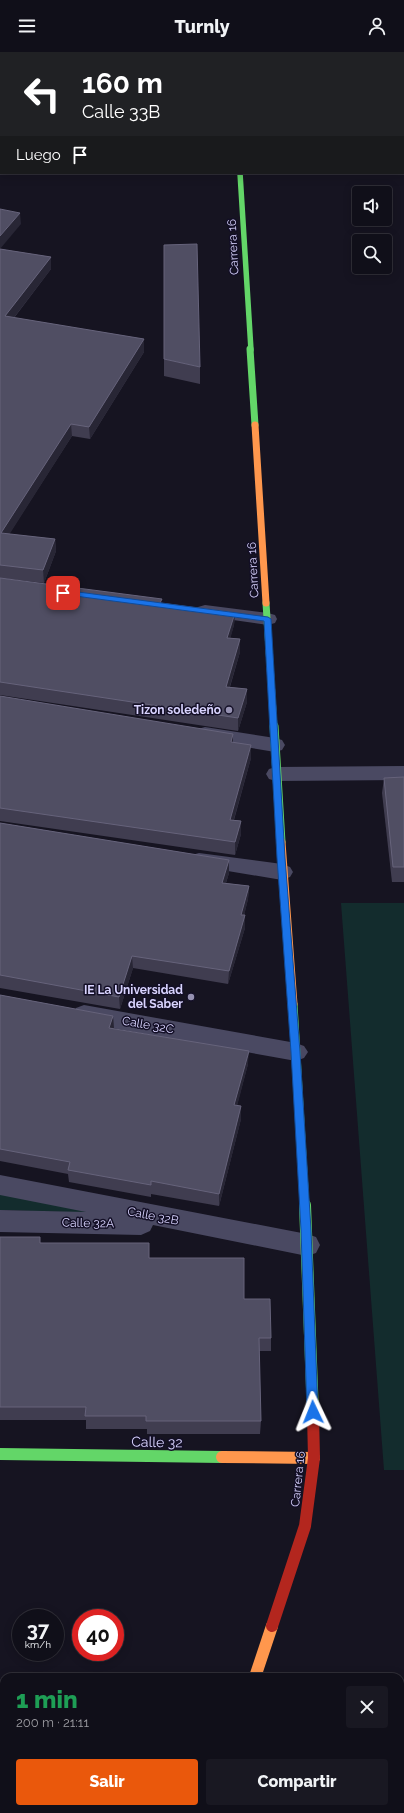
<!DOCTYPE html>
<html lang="es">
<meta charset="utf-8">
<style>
:root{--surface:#100f19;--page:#191822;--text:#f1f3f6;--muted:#9c9ca2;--line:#302f38;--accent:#ea580c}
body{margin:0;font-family:Raleway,sans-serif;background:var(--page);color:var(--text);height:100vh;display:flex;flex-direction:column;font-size:15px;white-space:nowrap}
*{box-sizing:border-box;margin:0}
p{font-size:13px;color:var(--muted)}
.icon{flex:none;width:22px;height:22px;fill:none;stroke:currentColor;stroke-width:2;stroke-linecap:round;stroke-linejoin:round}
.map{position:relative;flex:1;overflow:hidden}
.details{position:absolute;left:0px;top:1621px;width:404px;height:140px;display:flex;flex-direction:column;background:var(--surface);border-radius:12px 12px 0 0;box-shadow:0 2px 10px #0003,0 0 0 1px var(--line)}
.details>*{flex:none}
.banner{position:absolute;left:0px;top:0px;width:404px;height:122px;box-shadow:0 2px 10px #0003,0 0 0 1px var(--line);background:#202124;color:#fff;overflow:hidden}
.controls{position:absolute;left:352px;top:134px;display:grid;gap:8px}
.controls a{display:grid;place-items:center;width:40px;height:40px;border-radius:4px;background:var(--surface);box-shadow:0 2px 10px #0003,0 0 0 1px var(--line);font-size:20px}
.speed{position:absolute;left:12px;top:1557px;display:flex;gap:8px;font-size:20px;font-weight:700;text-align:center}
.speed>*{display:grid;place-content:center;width:52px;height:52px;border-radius:50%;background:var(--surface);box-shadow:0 2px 10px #0003,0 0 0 1px var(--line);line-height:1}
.speed small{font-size:10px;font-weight:400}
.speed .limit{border:6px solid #d22;background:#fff;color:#111}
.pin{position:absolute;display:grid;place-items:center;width:34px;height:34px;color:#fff;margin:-17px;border-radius:8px;box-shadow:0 2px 6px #0006}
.me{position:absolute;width:44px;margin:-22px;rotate:358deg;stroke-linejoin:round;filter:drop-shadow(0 0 3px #0008)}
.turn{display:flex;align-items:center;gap:14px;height:84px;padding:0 16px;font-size:18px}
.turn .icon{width:52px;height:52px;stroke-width:2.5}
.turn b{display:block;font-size:28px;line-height:34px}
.then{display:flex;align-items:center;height:38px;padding:0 16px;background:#0003;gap:8px;font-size:15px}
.round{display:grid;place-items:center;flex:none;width:42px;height:42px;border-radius:4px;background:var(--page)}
.summary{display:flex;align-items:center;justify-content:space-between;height:68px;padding:0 16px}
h1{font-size:24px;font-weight:800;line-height:30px;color:#1e9e55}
.primary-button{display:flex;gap:8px;margin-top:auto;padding:8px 16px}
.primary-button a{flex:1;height:46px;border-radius:4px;background:var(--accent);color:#fff;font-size:16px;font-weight:800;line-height:46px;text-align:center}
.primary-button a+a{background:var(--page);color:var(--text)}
header{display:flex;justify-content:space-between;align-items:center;height:52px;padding:0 16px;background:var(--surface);font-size:18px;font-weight:800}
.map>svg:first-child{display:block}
.green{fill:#132c2d}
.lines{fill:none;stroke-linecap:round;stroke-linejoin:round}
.lane{fill:#4a4962;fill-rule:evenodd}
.street{fill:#4a4962;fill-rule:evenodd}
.fast-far3{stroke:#63d668;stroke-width:5.5}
.fast-far2{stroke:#63d668;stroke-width:7}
.fast-far1{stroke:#63d668;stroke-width:9}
.fast{stroke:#63d668;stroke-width:12}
.slow-far2{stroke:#ff974d;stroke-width:7}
.slow-far1{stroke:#ff974d;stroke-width:9}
.slow{stroke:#ff974d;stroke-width:12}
.jam{stroke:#b3261e;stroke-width:12}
.wall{fill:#403d50}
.shaded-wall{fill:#282635}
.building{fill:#504e63;stroke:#66637b}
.route{fill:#1a73e8;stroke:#114b97}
.poi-dot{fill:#9591b1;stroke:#130f26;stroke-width:1.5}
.labels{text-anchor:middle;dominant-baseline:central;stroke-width:3;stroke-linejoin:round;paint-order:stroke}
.street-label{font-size:12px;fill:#d9d4ff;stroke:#130f26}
.poi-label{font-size:12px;font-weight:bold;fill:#d9d4ff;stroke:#130f26;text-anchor:end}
.near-street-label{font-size:14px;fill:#d9d4ff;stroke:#130f26}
</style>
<header><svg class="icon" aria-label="menu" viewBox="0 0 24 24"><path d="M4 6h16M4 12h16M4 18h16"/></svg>Turnly<svg class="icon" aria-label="person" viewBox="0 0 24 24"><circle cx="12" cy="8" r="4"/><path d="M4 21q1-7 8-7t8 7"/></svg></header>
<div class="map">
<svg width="404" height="1761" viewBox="0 0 404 1761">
<rect width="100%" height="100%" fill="#161421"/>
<g class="green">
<path d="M341,851H404V1418H384Z"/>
<path d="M0,1139L127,1162L0,1158Z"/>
</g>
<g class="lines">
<path class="lane" d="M404,714V728L276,729L269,727L266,722L269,717L276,715Z"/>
<g class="street">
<path d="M205,553L268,561L275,563L277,567L275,571L268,573L198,563L196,559L198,555Z"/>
<path d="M205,675L275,686L282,688L285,693L282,698L275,700L198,687L195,682L198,677Z"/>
<path d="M199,801L282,812L290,815L293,820L290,825L282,828L192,813L188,808L192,803Z"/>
<path d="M84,953L296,991L304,994L308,1000L304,1006L296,1009L84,971L76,968L73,962L76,956Z"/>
<path d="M0,1123L307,1182L316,1185L320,1193L316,1201L307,1204L153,1173L150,1179L141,1183L0,1180V1158L86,1160L0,1143Z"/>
</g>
<path class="fast-far3" d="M240,121L251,298"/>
<g class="fast-far2">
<path d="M250,297L255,373"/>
<path d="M266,551L274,675"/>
</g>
<g class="fast-far1">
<path d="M274,674L281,790"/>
<path d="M293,952L305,1154"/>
</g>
<g class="fast">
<path d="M305,1153L313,1362"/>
<path d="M0,1402L222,1405"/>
</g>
<path class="slow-far2" d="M255,373L266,551"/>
<path class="slow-far1" d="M281,790L293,952"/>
<g class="slow">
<path d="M222,1405L314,1406"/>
<path d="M255,1625L272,1574"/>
<path d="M211,1761L212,1757"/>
</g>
<path class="jam" d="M272,1574L305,1474L314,1406L313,1362"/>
</g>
<g class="wall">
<path d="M0,0H90L89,1H1V57H0Z"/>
<path d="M0,197L51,205V217L14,266L144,287V300L90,387L72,384L9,482L55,487L56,499L44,531L0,526L162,552L235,561L234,573L230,586L240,587V600L230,635L247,637V650L238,679L0,643Z"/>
<path d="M164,307L200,315V332L164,324Z"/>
<path d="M0,644L233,690L251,706L234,768L241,769V782L235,803L0,769Z"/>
<path d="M404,725V830H392L382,741L384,726Z"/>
<path d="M0,771L229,808V821L226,831L249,834L248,847L244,863L245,876L228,932L133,916L120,957L0,936Z"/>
<path d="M0,943L113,964L114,977L248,1012L237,1053L241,1067L219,1154L151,1142V1145L69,1130L68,1122L0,1109Z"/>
<path d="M0,1185L150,1206L244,1247L271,1286V1299H259L261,1369L260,1382H147V1377H86V1368H0Z"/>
</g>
<g class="shaded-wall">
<path d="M20,161L21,172L0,197V184Z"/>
<path d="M51,205V217L6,276L5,264Z"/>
<path d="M144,287V300L90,387L89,375Z"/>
<path d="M71,372L72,384L2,494L1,481Z"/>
<path d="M55,487L56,499L44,531L43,518Z"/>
<path d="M235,561L234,573L227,599V586Z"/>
<path d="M240,587V600L226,647V635Z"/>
<path d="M247,637V650L238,679V666Z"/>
<path d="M233,682V695L231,690Z"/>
<path d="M251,693V706L230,781V768Z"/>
<path d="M241,769V782L235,803V790Z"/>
<path d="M229,808V821L222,843V831Z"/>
<path d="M249,834L248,847L241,876V863Z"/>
<path d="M245,863V876L228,932L229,919Z"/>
<path d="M132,904L133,916L120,957L119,945Z"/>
<path d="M113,964L114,977L109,976Z"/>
<path d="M249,999L248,1012L234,1066V1053Z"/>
<path d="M241,1054V1067L219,1154V1142Z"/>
</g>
<g class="building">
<path d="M0,0H69V1H1V42H0Z"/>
<path d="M0,157L20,161L0,184Z"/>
<path d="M197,192L200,315L164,307V193Z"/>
<path d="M0,197L51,205L5,264L144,287L89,375L71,372L1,481L55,487L43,518L0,513Z"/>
<path d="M0,526L162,547L160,551L235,561L227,586L240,587L226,635L247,637L238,666L0,630Z"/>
<path d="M0,644L233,682L231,690L251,693L230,768L241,769L235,790L0,756Z"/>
<path d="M404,725V815H393L384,726Z"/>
<path d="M0,771L229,808L222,831L249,834L241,863H245L229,919L132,904L119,945L0,923Z"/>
<path d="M0,943L113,964L109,976L249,999L234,1053L241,1054L219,1142L151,1129V1133L68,1118L70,1110L0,1097Z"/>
<path d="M0,1185H40V1191H149V1206H244V1247H270L271,1286H259L261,1369H146V1364H85L86,1355H0Z"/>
</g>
<path class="route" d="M63,538L268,565L271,567L285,806L300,1000L311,1178L318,1360L317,1364L313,1366L309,1364L307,1360L301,1178L291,1000L277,806L264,569L60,542L59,541Z"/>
<g class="poi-dot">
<circle cx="229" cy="658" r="4"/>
<circle cx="191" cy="945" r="4"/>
</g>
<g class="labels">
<g class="street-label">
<text transform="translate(233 195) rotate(-93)">Carrera 16</text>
<text transform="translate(253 518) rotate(-93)">Carrera 16</text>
<text transform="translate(148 973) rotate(10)">Calle 32C</text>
<text transform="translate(153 1164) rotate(11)">Calle 32B</text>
<text transform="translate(88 1171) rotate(1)">Calle 32A</text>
<text transform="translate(298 1427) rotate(-84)">Carrera 16</text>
</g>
<g class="poi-label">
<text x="221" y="658">Tizon soledeño</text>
<text x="183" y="938">IE La Universidad<tspan x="183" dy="14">del Saber</tspan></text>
</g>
<g class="near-street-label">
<text transform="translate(157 1390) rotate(1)">Calle 32</text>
</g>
</g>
</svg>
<div class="controls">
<a><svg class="icon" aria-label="sound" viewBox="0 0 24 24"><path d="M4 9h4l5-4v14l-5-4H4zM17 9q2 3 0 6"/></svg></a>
<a><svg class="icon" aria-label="search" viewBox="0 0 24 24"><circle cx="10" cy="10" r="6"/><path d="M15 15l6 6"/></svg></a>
</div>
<div class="speed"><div>37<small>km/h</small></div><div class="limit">40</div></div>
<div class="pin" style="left:63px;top:541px;background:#d93025"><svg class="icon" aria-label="arrive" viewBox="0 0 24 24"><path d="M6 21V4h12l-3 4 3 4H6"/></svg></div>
<svg class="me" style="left:313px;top:1360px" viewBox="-20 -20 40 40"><path d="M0-17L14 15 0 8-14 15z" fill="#1a73e8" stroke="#fff" stroke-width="4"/></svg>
<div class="banner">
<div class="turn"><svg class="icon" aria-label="left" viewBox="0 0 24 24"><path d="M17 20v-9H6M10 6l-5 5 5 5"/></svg><div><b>160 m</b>Calle 33B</div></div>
<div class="then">Luego<svg class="icon" aria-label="arrive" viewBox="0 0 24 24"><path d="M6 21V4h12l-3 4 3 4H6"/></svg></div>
</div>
<section class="details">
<div class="summary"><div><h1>1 min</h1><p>200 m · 21:11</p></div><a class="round"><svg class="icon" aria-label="close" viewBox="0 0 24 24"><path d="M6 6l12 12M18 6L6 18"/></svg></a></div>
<div class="primary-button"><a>Salir</a><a>Compartir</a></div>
</section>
</div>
